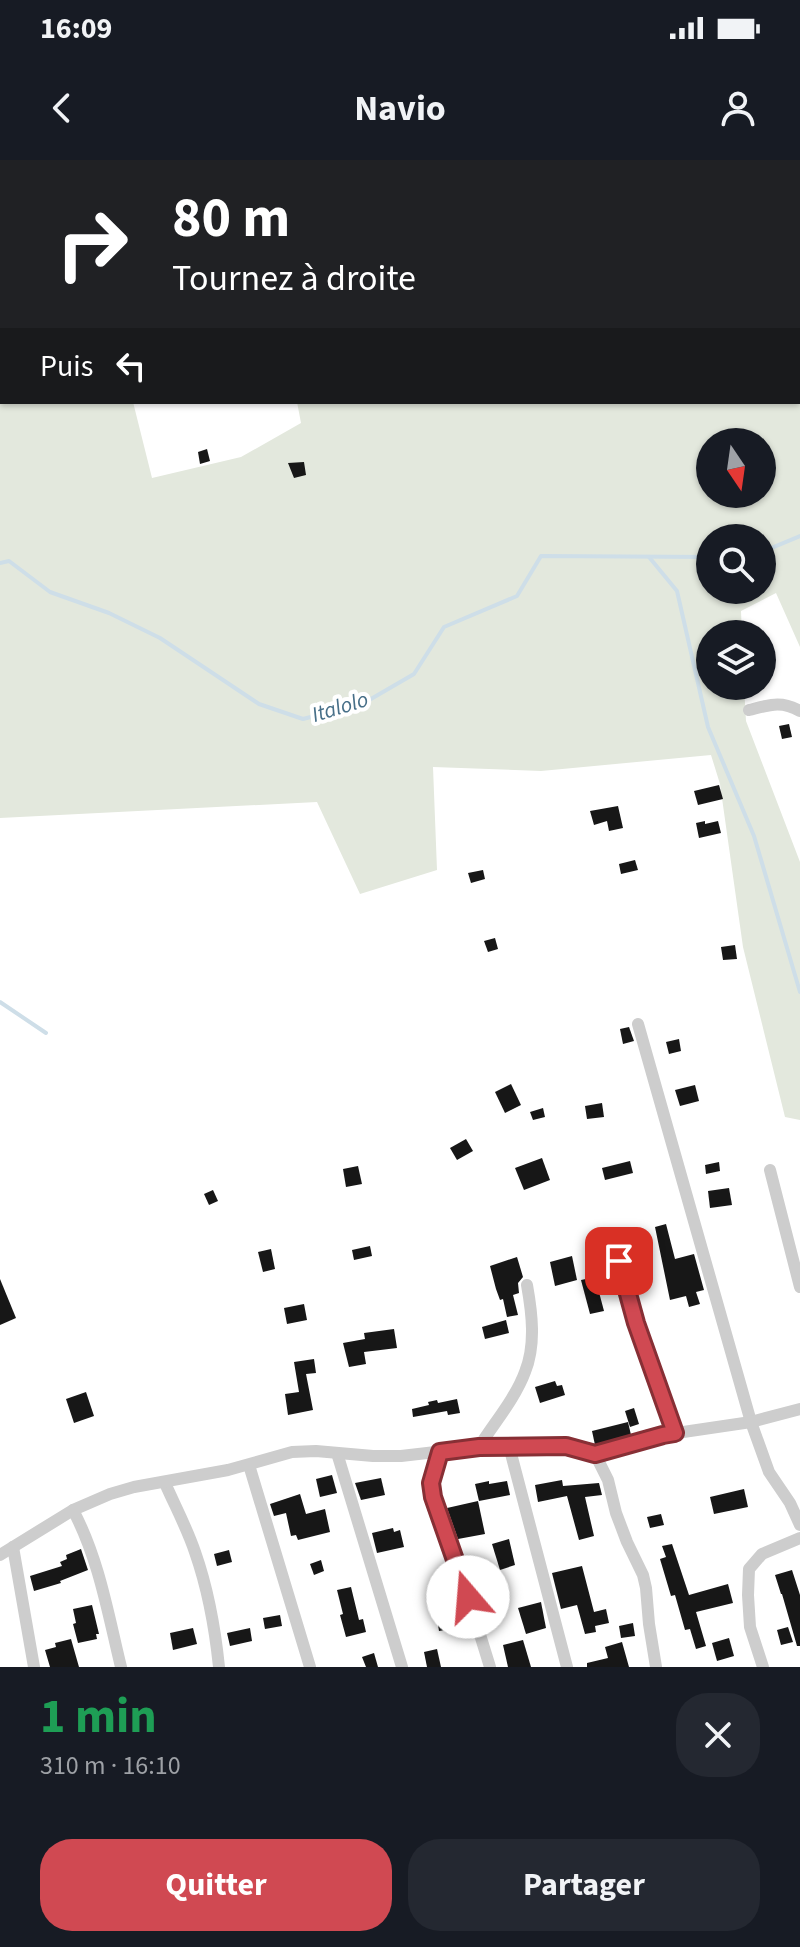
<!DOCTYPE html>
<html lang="fr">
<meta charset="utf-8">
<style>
:root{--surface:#171b24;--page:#242831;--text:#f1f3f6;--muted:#9ea1a6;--accent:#d04952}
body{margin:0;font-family:"Source Sans 3",sans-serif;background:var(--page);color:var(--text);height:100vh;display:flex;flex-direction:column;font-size:30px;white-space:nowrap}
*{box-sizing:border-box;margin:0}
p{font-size:26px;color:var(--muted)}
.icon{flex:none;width:44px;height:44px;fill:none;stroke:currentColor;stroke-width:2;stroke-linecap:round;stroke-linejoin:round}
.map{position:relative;height:1507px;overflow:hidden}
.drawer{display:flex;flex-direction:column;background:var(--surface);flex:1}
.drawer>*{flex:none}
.banner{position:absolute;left:0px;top:0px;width:800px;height:244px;box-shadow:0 2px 6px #0004;background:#202124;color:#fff;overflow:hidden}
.needle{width:52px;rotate:167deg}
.fabs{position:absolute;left:696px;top:268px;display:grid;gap:16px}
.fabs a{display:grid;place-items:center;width:80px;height:80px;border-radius:50%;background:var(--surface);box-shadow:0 2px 6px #0004;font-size:40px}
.pin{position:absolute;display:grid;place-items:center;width:68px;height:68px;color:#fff;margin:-34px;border-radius:16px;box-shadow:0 4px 12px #0006}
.me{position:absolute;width:88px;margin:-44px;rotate:342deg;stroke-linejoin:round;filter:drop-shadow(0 0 6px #0008)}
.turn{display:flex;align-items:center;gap:28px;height:168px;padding:0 40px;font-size:36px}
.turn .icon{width:104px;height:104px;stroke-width:2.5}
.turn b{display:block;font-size:56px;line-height:68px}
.then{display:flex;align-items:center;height:76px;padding:0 40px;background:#0003;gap:16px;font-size:30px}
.round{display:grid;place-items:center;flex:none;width:84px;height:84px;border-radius:32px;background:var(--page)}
.head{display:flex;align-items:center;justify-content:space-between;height:136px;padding:0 40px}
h1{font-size:48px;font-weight:700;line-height:60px;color:#1e9e55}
.action{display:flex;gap:16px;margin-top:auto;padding:16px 40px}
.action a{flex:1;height:92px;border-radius:32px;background:var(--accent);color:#fff;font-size:32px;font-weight:700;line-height:92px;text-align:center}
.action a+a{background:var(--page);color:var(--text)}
.status{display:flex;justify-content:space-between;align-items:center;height:56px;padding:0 40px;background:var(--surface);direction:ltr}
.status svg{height:22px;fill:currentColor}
header{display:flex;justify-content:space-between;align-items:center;height:104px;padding:0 40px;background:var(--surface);font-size:36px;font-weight:700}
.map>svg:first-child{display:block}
.green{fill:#e3e8dd;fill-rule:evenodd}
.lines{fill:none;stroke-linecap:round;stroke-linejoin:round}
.stream{stroke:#cedee8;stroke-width:4}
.building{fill:#171717}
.minor{stroke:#cdcdcd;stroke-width:12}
.route-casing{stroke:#872f35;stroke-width:20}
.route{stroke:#d04952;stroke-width:14}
.labels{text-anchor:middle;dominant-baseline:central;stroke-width:8;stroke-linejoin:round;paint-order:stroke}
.water-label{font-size:22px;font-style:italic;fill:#476f88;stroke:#fff}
</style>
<div class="status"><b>16:09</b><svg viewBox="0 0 49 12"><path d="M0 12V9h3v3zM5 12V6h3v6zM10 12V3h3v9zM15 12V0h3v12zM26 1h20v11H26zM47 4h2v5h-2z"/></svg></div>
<header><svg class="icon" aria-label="back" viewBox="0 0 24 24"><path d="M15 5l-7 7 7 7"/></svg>Navio<svg class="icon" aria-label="person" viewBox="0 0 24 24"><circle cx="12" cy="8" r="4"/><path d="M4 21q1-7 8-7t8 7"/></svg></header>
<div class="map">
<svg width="800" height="1507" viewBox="0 0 800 1507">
<rect width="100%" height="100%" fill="#fff"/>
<path class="green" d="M516,0H800V487L776,433L741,451L742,474H710V526H744L746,561L800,702V960L785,957L743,787L720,624L711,595L541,611L433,607L437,710L360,734L317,642L0,658V163L2,164V242H133L152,318L241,297L301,263L297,242H798V2H509ZM710,282H762V334H710ZM710,378H762V430H710Z"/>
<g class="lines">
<g class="stream">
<path d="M762,392L800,376"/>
<path d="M649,397L677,431L708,567L754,676L800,832"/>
<path d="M0,403L9,401L50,432L109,453L160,478L259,544L303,559L364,543L414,514L444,467L517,436L541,396L710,397"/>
<path d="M0,842L46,873"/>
</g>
</g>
<g class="building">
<path d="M207,289L210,301L200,304L198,292Z"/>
<path d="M304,302L306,315L294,318L288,303Z"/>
<path d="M789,564L792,577L782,579L779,566Z"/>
<path d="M719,625L723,639L698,645L694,631Z"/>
<path d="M618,646L623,668L609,671L607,661L594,665L590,651Z"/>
<path d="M705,661V664L718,661L721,673L699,678L696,663Z"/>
<path d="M635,700L638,710L621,714L619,704Z"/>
<path d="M483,710L485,719L471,723L468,713Z"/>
<path d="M495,778L498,789L488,792L484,781Z"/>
<path d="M735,785L737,799L723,800L721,787Z"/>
<path d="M629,867L634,881L623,884L620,869Z"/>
<path d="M679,879L681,891L669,894L666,882Z"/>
<path d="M511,924L521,945L505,953L495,932Z"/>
<path d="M695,925L699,941L680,946L675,930Z"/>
<path d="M602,943L604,957L587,959L585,946Z"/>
<path d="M543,948L545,957L533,960L530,952Z"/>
<path d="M466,979L473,991L457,1000L450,988Z"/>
<path d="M542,998L550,1020L524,1030L515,1008Z"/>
<path d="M630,1001L633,1013L605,1020L602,1008Z"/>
<path d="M719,1002L720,1011L706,1014L705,1005Z"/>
<path d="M358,1006L362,1024L346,1027L343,1009Z"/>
<path d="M729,1028L732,1045L710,1048L708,1031Z"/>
<path d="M213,1030L218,1041L209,1045L204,1034Z"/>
<path d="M666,1064L675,1099L694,1094L704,1130L696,1132L700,1144L689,1147L686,1136L670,1140L655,1067Z"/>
<path d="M370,1086L372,1096L354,1100L352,1090Z"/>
<path d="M271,1089L275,1109L263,1112L258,1092Z"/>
<path d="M572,1096L577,1120L555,1126L550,1102Z"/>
<path d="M517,1097L523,1117L518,1123L519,1133L513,1135L518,1155L507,1157L503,1139L500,1140L496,1129L490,1106Z"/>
<path d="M595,1117L604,1151L590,1154L581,1120Z"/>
<path d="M0,1119L16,1158L0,1165Z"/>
<path d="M304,1144L307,1160L287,1164L284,1148Z"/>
<path d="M506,1160L509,1173L485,1179L482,1167Z"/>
<path d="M394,1169L397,1188L364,1192L366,1204L349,1207L343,1183L365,1179L364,1173Z"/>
<path d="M314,1199L316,1213L306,1214L313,1250L288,1255L285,1234L299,1232L294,1202Z"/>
<path d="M555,1221L557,1226L562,1225L565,1235L540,1243L535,1227Z"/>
<path d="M86,1232L94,1256L74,1263L66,1239Z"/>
<path d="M457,1239L460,1253L448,1255L447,1251L413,1257L412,1249L429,1245L428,1242L437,1240L438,1243Z"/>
<path d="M634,1248L639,1264L630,1267L625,1251Z"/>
<path d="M628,1262L631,1275L595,1285L592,1271Z"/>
<path d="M332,1315L337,1333L320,1337L316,1319Z"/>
<path d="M381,1318L385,1335L361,1340L355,1323Z"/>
<path d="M562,1320L563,1326L599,1323L602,1335L585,1337L594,1376L579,1380L567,1336L538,1342L535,1325Z"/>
<path d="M489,1321V1324L507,1321L510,1335L479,1341L475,1324Z"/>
<path d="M744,1329L748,1347L714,1354L710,1337Z"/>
<path d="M300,1334L306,1354L325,1349L330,1372L298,1380L296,1375L291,1376L286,1353L274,1356L270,1344Z"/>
<path d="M478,1341L485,1374L458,1379L447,1348Z"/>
<path d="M661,1354L664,1365L650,1368L647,1357Z"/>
<path d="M393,1368L394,1372L400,1370L404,1387L377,1393L372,1373Z"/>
<path d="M509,1379L515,1405L500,1410L492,1384Z"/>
<path d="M672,1384L689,1435L728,1424L733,1443L696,1452L706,1486L696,1489L690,1469L685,1470L675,1435L671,1436L660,1399L666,1397L662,1386Z"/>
<path d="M81,1389L88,1410L60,1421L61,1423L34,1431L30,1416L62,1406L60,1402L67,1399L66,1395Z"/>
<path d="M229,1390L232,1402L217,1406L214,1394Z"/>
<path d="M321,1400L324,1411L314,1415L310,1404Z"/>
<path d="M582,1406L594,1452L606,1449L609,1463L595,1466L596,1472L585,1474L577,1445L561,1449L552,1413Z"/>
<path d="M792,1410L800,1435V1486H797L782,1434H781L775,1415Z"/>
<path d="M351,1427L359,1460L363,1459L366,1472L346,1477L340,1455L343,1454L337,1430Z"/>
<path d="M541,1442L546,1468L526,1474L518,1448Z"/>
<path d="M92,1445L99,1474H96L97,1479L78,1483L73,1464L76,1463L73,1449Z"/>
<path d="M280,1455L282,1466L265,1469L263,1458Z"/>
<path d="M449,1457L451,1469L439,1471L437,1459Z"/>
<path d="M633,1463L635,1476L621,1478L619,1466Z"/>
<path d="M788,1467L793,1482L781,1485L777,1470Z"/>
<path d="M193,1468L197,1484L173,1490L170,1473Z"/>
<path d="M250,1468L252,1481L230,1486L227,1473Z"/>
<path d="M729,1478L734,1496L717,1501L712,1483Z"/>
<path d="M71,1479L79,1507H50L45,1490L56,1487L55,1483Z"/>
<path d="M523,1480L531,1507H508L503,1485Z"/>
<path d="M622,1482L629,1507H587V1503L608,1498L605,1487Z"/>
<path d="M437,1489L441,1507H427L424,1492Z"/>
<path d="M374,1493L378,1507H366L362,1497Z"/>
</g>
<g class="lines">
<g class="minor">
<path d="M77,0V2"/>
<path d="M164,0L165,2"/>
<path d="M247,0V2"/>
<path d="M331,0L332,2"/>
<path d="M410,0L411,2"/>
<path d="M0,40L2,47"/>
<path d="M0,149L2,148"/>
<path d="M749,550C769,545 781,540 800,551"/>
<path d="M638,864L751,1262L769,1312L790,1343L800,1365"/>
<path d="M770,1010L800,1127"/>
<path d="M619,1101L636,1163L675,1273"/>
<path d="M509,1286L567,1507"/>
<path d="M479,1287C494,1263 515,1239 525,1212C536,1185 532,1153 527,1125"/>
<path d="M440,1292L431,1323L433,1337L461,1413L490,1507"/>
<path d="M337,1293L402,1507"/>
<path d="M595,1294L608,1320L616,1353L627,1382L643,1415L646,1428L649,1464L656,1507"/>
<path d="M249,1305L310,1507"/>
<path d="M165,1323C175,1346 187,1368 195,1392C208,1429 215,1468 219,1507"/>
<path d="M73,1350C99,1399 108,1454 121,1507"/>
<path d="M13,1387L34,1507"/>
<path d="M0,1395L73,1350L110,1334L134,1327L228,1310L292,1292L316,1291L373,1296H401L479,1287L566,1286L595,1294L663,1275L751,1262L800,1249"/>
<path d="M763,1507L750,1467L748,1435L749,1409L762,1394L800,1378"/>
</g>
</g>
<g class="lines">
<g class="route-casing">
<path id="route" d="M468,1437L433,1337L431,1323L440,1292L479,1287L566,1286L595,1294L663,1275L675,1273L636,1163L619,1101"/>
</g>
<use href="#route" class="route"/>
</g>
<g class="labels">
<g class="water-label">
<text transform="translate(340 547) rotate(-17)">Italolo</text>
</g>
</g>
</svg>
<div class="fabs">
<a><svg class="needle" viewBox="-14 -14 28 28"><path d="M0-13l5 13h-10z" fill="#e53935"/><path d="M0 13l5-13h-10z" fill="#9ea1a6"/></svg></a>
<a><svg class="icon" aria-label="search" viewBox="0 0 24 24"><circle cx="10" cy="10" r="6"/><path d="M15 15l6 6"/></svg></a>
<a><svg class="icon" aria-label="layers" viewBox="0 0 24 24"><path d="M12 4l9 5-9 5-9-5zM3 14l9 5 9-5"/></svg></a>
</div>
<div class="pin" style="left:619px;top:1101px;background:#d93025"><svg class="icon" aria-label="arrive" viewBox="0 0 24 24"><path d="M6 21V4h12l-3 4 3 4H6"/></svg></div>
<svg class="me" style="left:468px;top:1437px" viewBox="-20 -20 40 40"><circle r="19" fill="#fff"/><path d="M0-13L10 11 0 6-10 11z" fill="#d04952"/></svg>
<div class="banner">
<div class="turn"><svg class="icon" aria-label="right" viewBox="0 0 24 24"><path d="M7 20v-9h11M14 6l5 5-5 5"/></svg><div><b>80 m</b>Tournez à droite</div></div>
<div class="then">Puis<svg class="icon" aria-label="left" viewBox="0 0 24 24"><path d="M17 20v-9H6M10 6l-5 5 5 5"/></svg></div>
</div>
</div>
<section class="drawer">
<div class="head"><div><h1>1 min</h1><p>310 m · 16:10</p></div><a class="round"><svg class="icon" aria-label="close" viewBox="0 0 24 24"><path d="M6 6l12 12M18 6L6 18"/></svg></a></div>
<div class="action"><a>Quitter</a><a>Partager</a></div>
</section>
